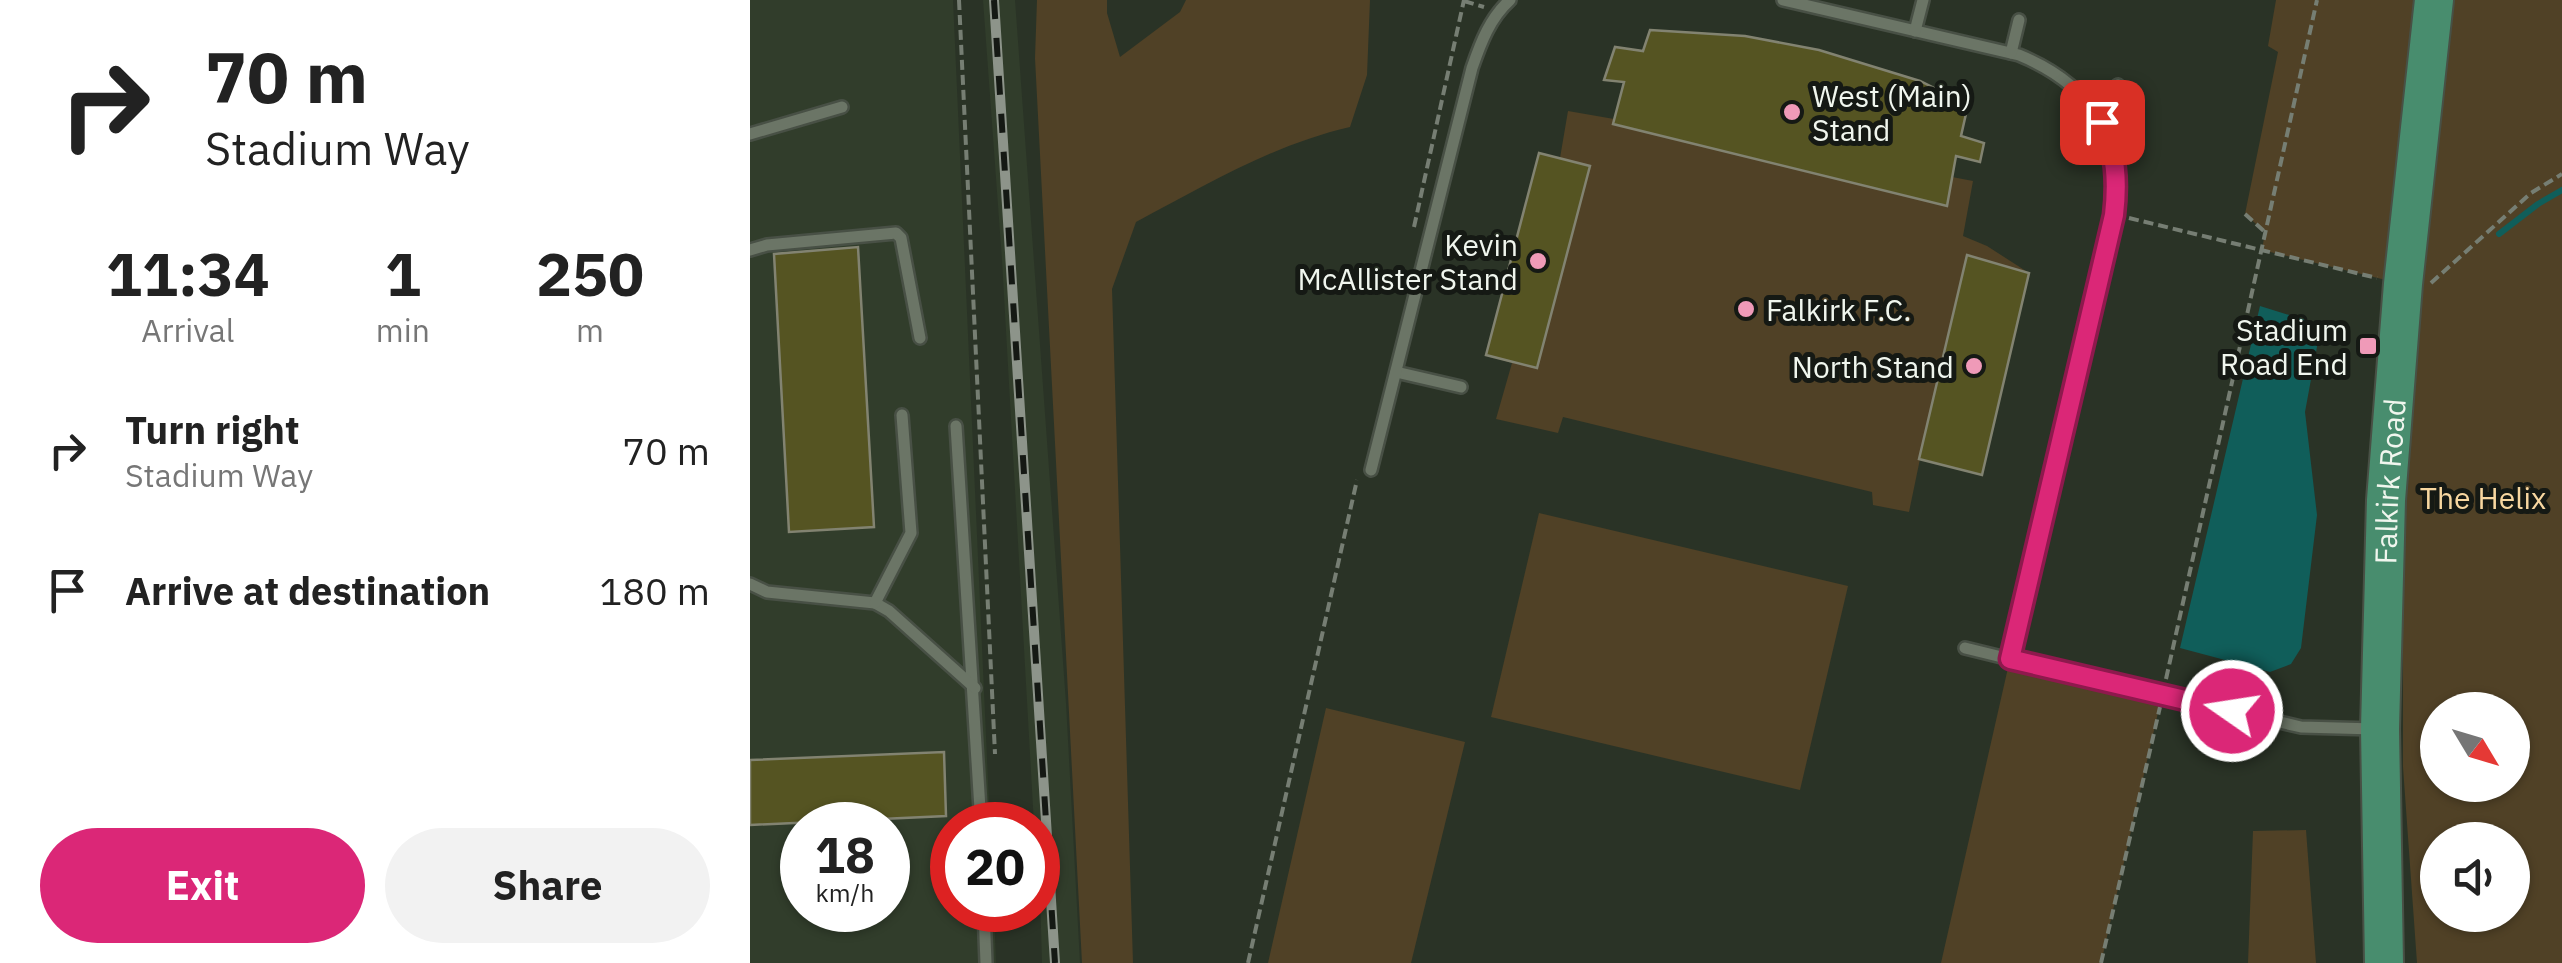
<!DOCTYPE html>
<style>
:root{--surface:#fff;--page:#f2f2f2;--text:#222;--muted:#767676;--accent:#db2777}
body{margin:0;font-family:"IBM Plex Sans",sans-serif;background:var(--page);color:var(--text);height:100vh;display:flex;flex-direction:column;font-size:38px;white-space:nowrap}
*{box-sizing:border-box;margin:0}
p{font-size:32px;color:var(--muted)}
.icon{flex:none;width:55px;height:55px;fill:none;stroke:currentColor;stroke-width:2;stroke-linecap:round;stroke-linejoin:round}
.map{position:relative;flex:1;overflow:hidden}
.panel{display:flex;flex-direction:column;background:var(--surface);width:750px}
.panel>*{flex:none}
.guide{background:#fff;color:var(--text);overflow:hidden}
.needle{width:65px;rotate:128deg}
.controls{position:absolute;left:1670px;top:692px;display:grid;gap:20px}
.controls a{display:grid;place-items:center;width:110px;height:110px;border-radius:50%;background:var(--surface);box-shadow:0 2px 8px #0004;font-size:50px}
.speed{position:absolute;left:30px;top:802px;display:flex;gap:20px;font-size:50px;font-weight:700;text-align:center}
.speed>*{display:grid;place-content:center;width:130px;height:130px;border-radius:50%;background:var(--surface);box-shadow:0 2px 8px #0004;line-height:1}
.speed small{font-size:25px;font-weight:400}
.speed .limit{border:15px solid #d22;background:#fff;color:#111}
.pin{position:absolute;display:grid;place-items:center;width:85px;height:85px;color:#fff;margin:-42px;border-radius:20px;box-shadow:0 5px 15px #0006}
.me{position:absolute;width:110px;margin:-55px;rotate:283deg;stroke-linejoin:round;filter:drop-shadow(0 0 8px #0008)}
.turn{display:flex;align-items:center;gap:35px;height:210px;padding:0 40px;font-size:45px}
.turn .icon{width:130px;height:130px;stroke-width:2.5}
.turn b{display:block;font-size:70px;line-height:85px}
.eta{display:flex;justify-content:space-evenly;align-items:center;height:170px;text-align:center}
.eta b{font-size:60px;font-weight:700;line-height:70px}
.button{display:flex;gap:20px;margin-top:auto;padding:20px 40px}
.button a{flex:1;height:115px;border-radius:60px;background:var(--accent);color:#fff;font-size:40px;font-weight:700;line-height:115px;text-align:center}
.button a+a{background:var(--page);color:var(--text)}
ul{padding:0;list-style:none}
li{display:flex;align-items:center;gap:30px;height:140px;padding:0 40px}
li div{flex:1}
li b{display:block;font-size:38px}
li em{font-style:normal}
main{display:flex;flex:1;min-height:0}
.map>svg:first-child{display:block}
.built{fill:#313d2b;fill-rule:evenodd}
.green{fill:#504126;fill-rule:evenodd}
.water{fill:#105e5a}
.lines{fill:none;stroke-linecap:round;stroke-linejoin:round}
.stream{stroke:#105e5a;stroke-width:6}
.building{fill:#555422;stroke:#828371;stroke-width:2.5}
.lane-casing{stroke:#485045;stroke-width:16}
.primary-casing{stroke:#485045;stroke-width:42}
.path{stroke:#767e73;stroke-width:4;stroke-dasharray:10 5;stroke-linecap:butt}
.lane{stroke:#6b7566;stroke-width:11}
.primary{stroke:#488d6e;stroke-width:38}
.rail-casing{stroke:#8d948a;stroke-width:10}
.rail{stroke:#151914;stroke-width:6;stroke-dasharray:19;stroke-linecap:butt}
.route-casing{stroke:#8e194d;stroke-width:25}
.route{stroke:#db2777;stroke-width:18}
.poi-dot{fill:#ef9ab8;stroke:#151914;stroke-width:4}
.labels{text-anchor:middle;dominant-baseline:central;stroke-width:10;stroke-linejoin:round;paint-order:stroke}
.poi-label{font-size:30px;fill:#f0f6ee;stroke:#151914;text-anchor:end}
.street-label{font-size:30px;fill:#f0f6ee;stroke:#151914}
.park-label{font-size:30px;fill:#f8d7a0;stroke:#151914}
</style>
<main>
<section class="panel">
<div class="guide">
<div class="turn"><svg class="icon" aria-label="right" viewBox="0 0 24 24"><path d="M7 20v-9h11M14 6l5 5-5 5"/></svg><div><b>70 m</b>Stadium Way</div></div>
</div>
<div class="eta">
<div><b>11:34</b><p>Arrival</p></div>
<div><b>1</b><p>min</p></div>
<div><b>250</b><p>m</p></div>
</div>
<ul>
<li><svg class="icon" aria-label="right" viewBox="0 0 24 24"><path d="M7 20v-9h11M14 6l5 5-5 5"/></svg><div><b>Turn right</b><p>Stadium Way</p></div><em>70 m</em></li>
<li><svg class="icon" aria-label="arrive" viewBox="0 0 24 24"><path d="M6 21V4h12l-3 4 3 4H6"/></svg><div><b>Arrive at destination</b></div><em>180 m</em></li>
</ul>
<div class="button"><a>Exit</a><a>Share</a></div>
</section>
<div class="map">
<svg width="1812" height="963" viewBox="0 0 1812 963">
<rect width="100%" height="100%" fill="#2a3326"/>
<g class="built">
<path d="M0,0H203L240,825H202V910H244L246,963H0ZM52,825H138V910H52Z"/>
<path d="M233,0H265L316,703L330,963H292L288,825H284L252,260Z"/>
</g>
<g class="green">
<path d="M287,0H357V13L370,57L430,12L436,0H620L617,75L600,127C522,145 456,185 386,222L362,289L383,963H332L285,58Z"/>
<path d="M1526,0H1666L1636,280L1512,250L1515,232L1495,214L1528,52L1518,46Z"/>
<path d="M1701,0H1812V963H1667L1653,767V284ZM1688,710H1762V785H1688ZM1688,840H1762V915H1688Z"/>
<path d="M900,30C1011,32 1118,56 1218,105L1212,136L1234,143L1206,156L1202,177L1223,181L1213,236L1237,246L1279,273L1232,475L1170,459L1159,512L1123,505L1122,492L813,417L808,433L746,419L762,363L736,355L789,153L810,158L818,111L864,119L874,82L854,80L865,47L893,51Z"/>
<path d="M789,513L1098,586L1050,790L741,717Z"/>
<path d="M1260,659L1412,695L1351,963H1191Z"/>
<path d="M576,708L715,742L661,963H518Z"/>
<path d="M1556,830L1566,963H1498L1503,831Z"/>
</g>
<path class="water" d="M1510,306L1571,325L1555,412L1567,515L1551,648L1541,664L1520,672L1430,648Z"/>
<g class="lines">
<path class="stream" d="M1749,234L1788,204L1812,190"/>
</g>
<g class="building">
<path d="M900,30L995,36L1069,50L1170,81L1218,105L1211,136L1234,143L1230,162L1206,156L1197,206L863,124L874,82L854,80L865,47L893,51Z"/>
<path d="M789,153L840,166L787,368L736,355Z"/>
<path d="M108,247L124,527L39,532L24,254Z"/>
<path d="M1217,255L1279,273L1232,475L1169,459Z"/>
<path d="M194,752L196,816L0,825V760Z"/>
</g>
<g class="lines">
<g class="lane-casing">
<g id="lane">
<path d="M1033,0L1269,55C1342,85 1373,136 1364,215L1260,659L1551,727L1625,729"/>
<path d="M1165,31L1173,0"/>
<path d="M1261,53L1269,20"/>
<path d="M1341,107L1368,85"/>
<path d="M0,134L92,107"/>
<path d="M0,250L17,245L146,233L151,238L170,338"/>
<path d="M646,372L711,387"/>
<path d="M206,426L231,825"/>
<path d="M621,470L722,68C731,42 740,18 760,0"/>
<path d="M0,584L17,592L125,603L139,611L225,688"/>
<path d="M125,603L161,533L152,415"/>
<path d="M1215,648L1260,659"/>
<path d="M234,910L236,963"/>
</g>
</g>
<g class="primary-casing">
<g id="primary">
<path id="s1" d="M1634,963L1630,729L1636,500L1653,284L1684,0"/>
</g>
</g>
<g class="path">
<path d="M209,0L245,754"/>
<path d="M714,1L734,7"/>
<path d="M1495,214L1515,232"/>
<path d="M1379,218L1627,278"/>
<path d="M664,227L714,0"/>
<path d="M1681,283L1781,193L1812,174"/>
<path d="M1416,679L1567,0"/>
<path d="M498,963L607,480"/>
<path d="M1351,963L1410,707"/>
</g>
<use href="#lane" class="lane"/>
<use href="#primary" class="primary"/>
<g class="rail-casing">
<path id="rail" d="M244,0L305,963"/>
</g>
<use href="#rail" class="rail"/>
</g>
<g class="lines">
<g class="route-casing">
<path id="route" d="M1352,122C1366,153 1368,181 1364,215L1260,659L1482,711"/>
</g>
<use href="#route" class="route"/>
</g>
<g class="poi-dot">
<circle cx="1042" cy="112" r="10"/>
<circle cx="788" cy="261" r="10"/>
<circle cx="996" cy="309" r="10"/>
<rect x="1608" y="336" width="20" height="20" rx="5"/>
<circle cx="1224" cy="366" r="10"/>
</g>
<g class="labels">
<g class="poi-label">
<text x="1062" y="95" text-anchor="start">West (Main)<tspan x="1062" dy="34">Stand</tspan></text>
<text x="768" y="244">Kevin<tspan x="768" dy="34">McAllister Stand</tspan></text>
<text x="1016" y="309" text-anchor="start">Falkirk F.C.</text>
<text x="1598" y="329">Stadium<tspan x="1598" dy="34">Road End</tspan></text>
<text x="1204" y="366">North Stand</text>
</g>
<g class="street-label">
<text stroke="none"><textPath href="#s1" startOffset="482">Falkirk Road</textPath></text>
</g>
<g class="park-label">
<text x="1733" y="497">The Helix</text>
</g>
</g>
</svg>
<div class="controls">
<a><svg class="needle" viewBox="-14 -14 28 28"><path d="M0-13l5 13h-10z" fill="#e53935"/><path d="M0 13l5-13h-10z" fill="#767676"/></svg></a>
<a><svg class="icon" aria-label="sound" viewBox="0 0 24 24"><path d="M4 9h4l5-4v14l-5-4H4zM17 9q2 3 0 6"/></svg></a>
</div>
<div class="speed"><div>18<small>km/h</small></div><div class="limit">20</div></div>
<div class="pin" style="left:1352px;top:122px;background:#d93025"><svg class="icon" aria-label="arrive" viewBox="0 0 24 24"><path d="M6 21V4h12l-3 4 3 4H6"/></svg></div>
<svg class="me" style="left:1482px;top:711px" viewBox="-20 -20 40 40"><circle r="17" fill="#db2777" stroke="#fff" stroke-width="3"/><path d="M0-11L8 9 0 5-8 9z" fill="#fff"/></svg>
</div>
</main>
